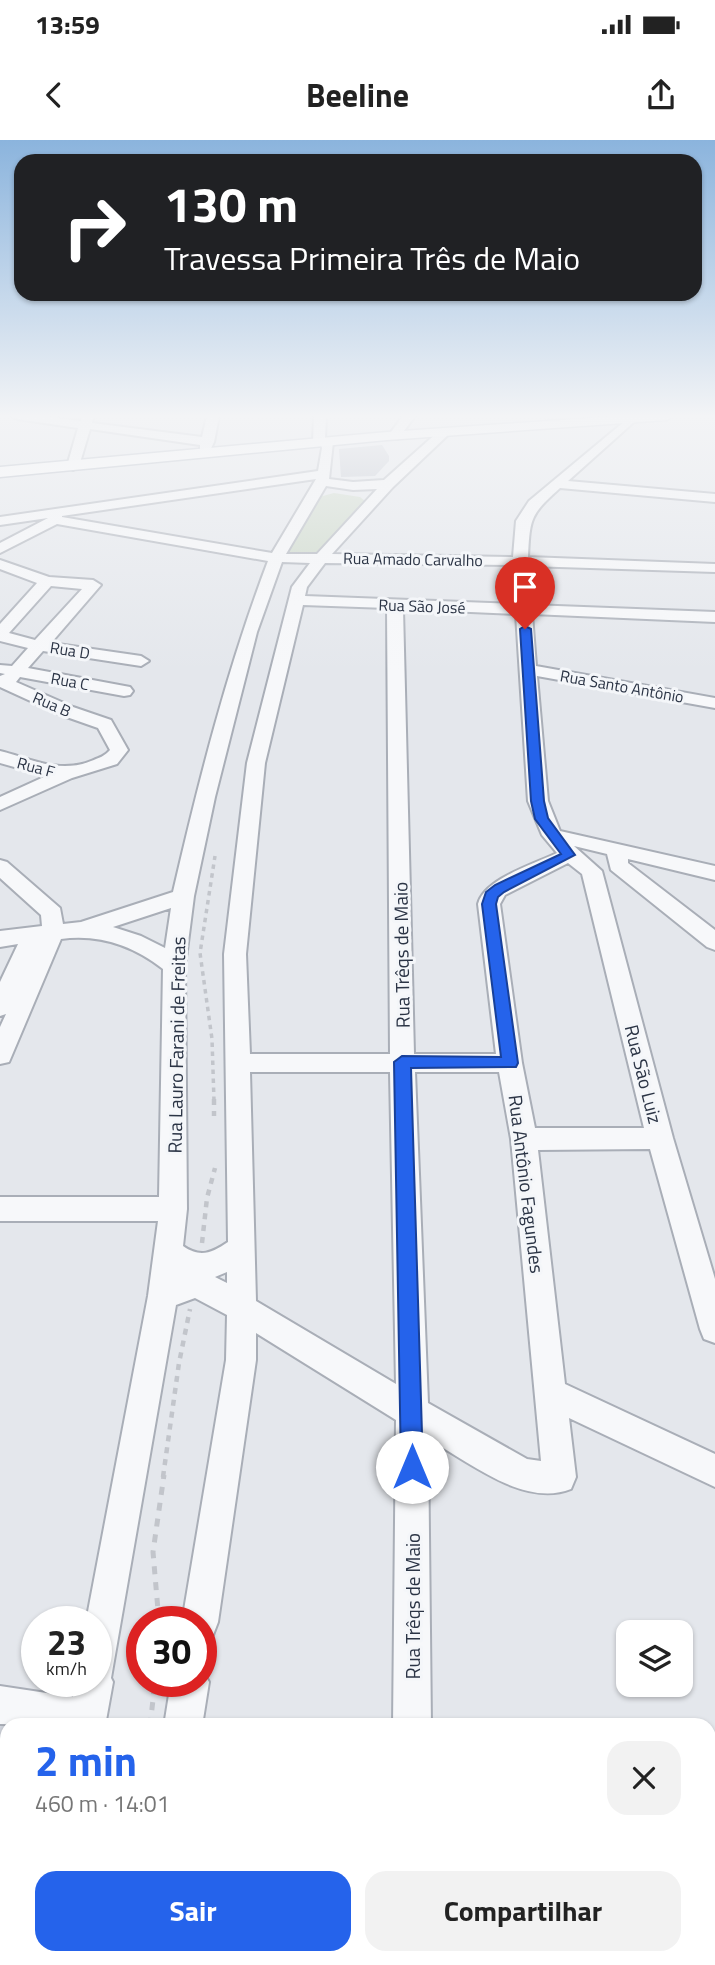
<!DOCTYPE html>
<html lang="pt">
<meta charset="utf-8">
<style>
:root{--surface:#fff;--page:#f2f2f2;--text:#222;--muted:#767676;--accent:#2563eb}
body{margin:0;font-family:"Titillium Web",sans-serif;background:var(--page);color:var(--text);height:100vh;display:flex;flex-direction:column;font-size:26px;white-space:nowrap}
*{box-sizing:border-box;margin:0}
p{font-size:23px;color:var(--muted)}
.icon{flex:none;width:38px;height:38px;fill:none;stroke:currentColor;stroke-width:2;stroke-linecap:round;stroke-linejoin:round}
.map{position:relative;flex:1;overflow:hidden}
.details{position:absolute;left:0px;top:1578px;width:716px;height:247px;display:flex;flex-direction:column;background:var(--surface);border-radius:21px 21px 0 0;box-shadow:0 2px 5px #0004}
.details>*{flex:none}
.banner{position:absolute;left:14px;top:14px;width:688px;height:147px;border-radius:21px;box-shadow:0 2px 5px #0004;background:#202124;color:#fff;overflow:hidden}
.tools{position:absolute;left:616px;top:1480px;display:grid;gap:14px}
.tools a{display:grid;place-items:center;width:77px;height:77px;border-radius:14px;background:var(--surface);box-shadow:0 2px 5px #0004;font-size:35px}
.speed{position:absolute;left:21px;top:1466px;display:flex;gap:14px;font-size:35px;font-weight:700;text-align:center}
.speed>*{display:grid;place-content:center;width:91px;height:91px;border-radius:50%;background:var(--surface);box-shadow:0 2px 5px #0004;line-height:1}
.speed small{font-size:18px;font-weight:400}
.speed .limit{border:10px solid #d22;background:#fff;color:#111}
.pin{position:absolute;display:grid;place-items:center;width:60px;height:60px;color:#fff;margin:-72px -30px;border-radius:50% 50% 50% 0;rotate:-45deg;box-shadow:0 0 7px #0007}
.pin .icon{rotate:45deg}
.me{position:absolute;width:77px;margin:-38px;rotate:0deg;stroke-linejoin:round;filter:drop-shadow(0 0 5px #0008)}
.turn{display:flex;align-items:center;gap:24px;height:147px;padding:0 35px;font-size:32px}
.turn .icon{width:91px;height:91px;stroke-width:2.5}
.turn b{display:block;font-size:49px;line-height:60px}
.round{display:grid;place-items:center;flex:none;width:74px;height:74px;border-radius:21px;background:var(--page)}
.summary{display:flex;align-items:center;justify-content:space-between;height:119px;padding:0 35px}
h1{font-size:42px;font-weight:700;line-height:52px;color:var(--accent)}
.action{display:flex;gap:14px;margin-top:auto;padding:14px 35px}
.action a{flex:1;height:80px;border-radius:21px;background:var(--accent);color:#fff;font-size:28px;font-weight:700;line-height:80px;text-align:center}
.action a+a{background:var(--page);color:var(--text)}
.status{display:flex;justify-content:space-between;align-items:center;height:49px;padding:0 35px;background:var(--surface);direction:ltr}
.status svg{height:19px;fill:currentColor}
header{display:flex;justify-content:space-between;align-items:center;height:91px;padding:0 35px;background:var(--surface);font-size:32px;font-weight:700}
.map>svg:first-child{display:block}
.built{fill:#d2d6de}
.green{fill:#c9d6c5}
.building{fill:#bbc0ca}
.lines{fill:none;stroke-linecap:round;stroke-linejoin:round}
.minor-casing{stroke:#a9aeb7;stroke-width:4}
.major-casing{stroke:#a3abb8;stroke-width:3}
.path-far2{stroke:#c2c5cb;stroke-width:3.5;stroke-dasharray:4.5 4.5;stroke-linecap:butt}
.path-far1{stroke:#c2c5cb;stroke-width:4.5;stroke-dasharray:6 6;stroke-linecap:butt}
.path{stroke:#c2c5cb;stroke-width:5;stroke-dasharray:8 8;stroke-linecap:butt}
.minor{fill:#f7f8fa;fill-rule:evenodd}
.major{fill:#fff;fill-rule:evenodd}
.route{fill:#2563eb;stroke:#184099;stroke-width:2}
.labels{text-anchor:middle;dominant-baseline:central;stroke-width:6;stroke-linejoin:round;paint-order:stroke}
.far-street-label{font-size:16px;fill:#2b3445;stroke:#f4f6f9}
.street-label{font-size:19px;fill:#2b3445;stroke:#f4f6f9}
</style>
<div class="status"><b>13:59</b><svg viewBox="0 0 49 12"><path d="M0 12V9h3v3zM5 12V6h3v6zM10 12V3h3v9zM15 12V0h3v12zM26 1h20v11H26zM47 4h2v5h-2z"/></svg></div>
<header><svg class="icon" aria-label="back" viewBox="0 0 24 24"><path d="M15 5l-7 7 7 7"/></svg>Beeline<svg class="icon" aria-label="share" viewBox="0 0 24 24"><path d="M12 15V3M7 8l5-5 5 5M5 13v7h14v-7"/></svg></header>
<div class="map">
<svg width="715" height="1825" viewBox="0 0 715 1825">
<rect width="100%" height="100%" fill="#e4e7ec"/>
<path class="built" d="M0,1578L54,1585L7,1586V1818H12L11,1825H0Z"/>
<path class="green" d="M334,353L360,357L365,361L315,416L292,417L284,413L319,357Z"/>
<path class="building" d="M382,305L389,316V321L375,336L341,337L339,309Z"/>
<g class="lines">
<g class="minor-casing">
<g id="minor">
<path d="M11,276H40L81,281L82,276H94L92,283L202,297L207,276H219L214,302L208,315H200V305L90,289L79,326L73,330L67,326L78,288L17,279Z"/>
<path d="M314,276H326L325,299L333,302L329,339L353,342L384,340L439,291L449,294L393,347L332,414L513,417L516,381L529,361L631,276L635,277V281L568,341L715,354V362L560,348C530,375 530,378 528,417L715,424V432L528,426L531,465L715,472V482L532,474L536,526L715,558V568L537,536L548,661L560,691L715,726V740L628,719V723L715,790V810L707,807L611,730L607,714L574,706L602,731L673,998L715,1139V1203L704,1199L700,1189L650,1009L538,1010L565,1244L715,1314V1347L569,1278L576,1337L571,1349C524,1368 468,1321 428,1299L431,1586H393L396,1280L256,1193V1220L218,1482L213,1495L201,1499V1482H182L226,1220L227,1175L195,1158L176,1165L111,1538L113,1542L105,1586L0,1584V1546L73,1557L75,1542H96V1482H86L148,1156L158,1081H0V1057H159L163,829C132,805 99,794 61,799L12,915L9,922L0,924V887L6,874L0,876V842L18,804L0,807V791L42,786L41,775L0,738V720L7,722L60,768L63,784L81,782L173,752C199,640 227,529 268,421L57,384L0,413V403L48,378L0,385V377L318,331L322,308L321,305L313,302ZM316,339L272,413L62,377V376ZM326,346L353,350L377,349L317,414H286ZM282,422L310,423L292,447L247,623L224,814L228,1102C212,1113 200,1118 183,1106L187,1069L185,826L194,756L215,657L257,492ZM325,423L513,425L516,464L305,456L307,447ZM303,465L387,468L390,914H250L246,814L265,623ZM403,469L516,474L528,661L542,695L557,713C534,724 484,739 478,764L496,914H414ZM568,723L582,734L644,988H535L522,923L500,764L505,755ZM171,768L165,808L141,796L113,787ZM250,932H390L396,1244L256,1161ZM415,932H499L511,999L541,1321L527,1319L428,1263ZM227,1132V1143L215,1137Z"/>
<path d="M403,276H415L398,299H390L388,296Z"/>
<path d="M0,420L49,437L93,440L101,445L51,503L141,516L149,521L141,526L43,511L28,528L130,547L133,551L130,555L124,556L20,537L16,542L73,567L111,580L128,610L117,624L72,638L0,670V657L46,636L0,623V611C32,619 59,634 91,621C99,618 105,616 110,610L98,588L61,575L0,547V536L5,534L0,533V525L12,526L28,508L0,501V484L37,443L0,429ZM51,446L82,449L35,500L9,493Z"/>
<path d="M201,1528L209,1542L202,1586H164L171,1542H201Z"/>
<path d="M709,1776L715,1778V1822L705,1818H709Z"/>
<path d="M15,1818H57L56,1825H14Z"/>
<path d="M126,1818H168L167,1825H125Z"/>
<rect x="393" y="1818" width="42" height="7"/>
</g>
</g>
<g class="major-casing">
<path id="major" d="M619,276H674L667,280L387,300L0,337V327L387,292Z"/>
</g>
<path class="path-far2" d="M214,961L212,899L200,813L215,716"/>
<g class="path-far1">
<path d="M214,959V976"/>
<path d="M202,1103L207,1058L215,1028"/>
<path d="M163,1337L179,1223L190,1169"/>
</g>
<g class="path">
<path d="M159,1482L153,1412L164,1335"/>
<path d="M150,1586L155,1542"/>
</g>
<use href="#minor" class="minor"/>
<use href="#major" class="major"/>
</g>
<linearGradient id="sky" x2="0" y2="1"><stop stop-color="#8bb4dd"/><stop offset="0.52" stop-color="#f3f4f6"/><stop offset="1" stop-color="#f3f4f6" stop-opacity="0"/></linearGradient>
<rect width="715" height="531" fill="url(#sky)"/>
<path class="route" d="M525,486L531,489L544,661L548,678L575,715L504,752L498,757L496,764L518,923L516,927L411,928L423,1327L420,1335L412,1338L405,1335L401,1327L394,922L402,916L501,917L482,764L486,752L495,745L561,714L535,679L531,661L520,489Z"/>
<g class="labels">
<g class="far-street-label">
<text transform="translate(413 419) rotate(1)">Rua Amado Carvalho</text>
<text transform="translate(422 466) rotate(2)">Rua São José</text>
<text transform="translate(70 510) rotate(9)">Rua D</text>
<text transform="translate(70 541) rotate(10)">Rua C</text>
<text transform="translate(622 546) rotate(10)">Rua Santo Antônio</text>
<text transform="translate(52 564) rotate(23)">Rua B</text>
<text transform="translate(36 627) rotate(15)">Rua F</text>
</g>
<g class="street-label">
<text transform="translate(401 815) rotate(-91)">Rua Trêqs de Maio</text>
<text transform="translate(176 905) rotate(-89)">Rua Lauro Farani de Freitas</text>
<text transform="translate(644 934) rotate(76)">Rua São Luiz</text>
<text transform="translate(527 1044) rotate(83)">Rua Antônio Fagundes</text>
<text transform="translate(412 1466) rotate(-90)">Rua Trêqs de Maio</text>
</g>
</g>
</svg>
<div class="tools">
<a><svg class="icon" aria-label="layers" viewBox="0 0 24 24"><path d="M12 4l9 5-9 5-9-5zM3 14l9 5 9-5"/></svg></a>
</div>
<div class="speed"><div>23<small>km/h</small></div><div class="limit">30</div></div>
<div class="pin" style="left:525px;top:489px;background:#d93025"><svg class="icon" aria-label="arrive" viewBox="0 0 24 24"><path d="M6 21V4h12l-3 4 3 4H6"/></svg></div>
<svg class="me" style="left:412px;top:1327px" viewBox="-20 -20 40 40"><circle r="19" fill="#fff"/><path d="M0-13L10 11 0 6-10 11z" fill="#2563eb"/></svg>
<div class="banner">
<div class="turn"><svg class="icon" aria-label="right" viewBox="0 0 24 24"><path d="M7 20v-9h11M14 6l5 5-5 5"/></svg><div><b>130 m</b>Travessa Primeira Três de Maio</div></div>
</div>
<section class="details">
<div class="summary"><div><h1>2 min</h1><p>460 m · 14:01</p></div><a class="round"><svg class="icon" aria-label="close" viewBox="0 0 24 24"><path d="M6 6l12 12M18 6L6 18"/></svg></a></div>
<div class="action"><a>Sair</a><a>Compartilhar</a></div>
</section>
</div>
